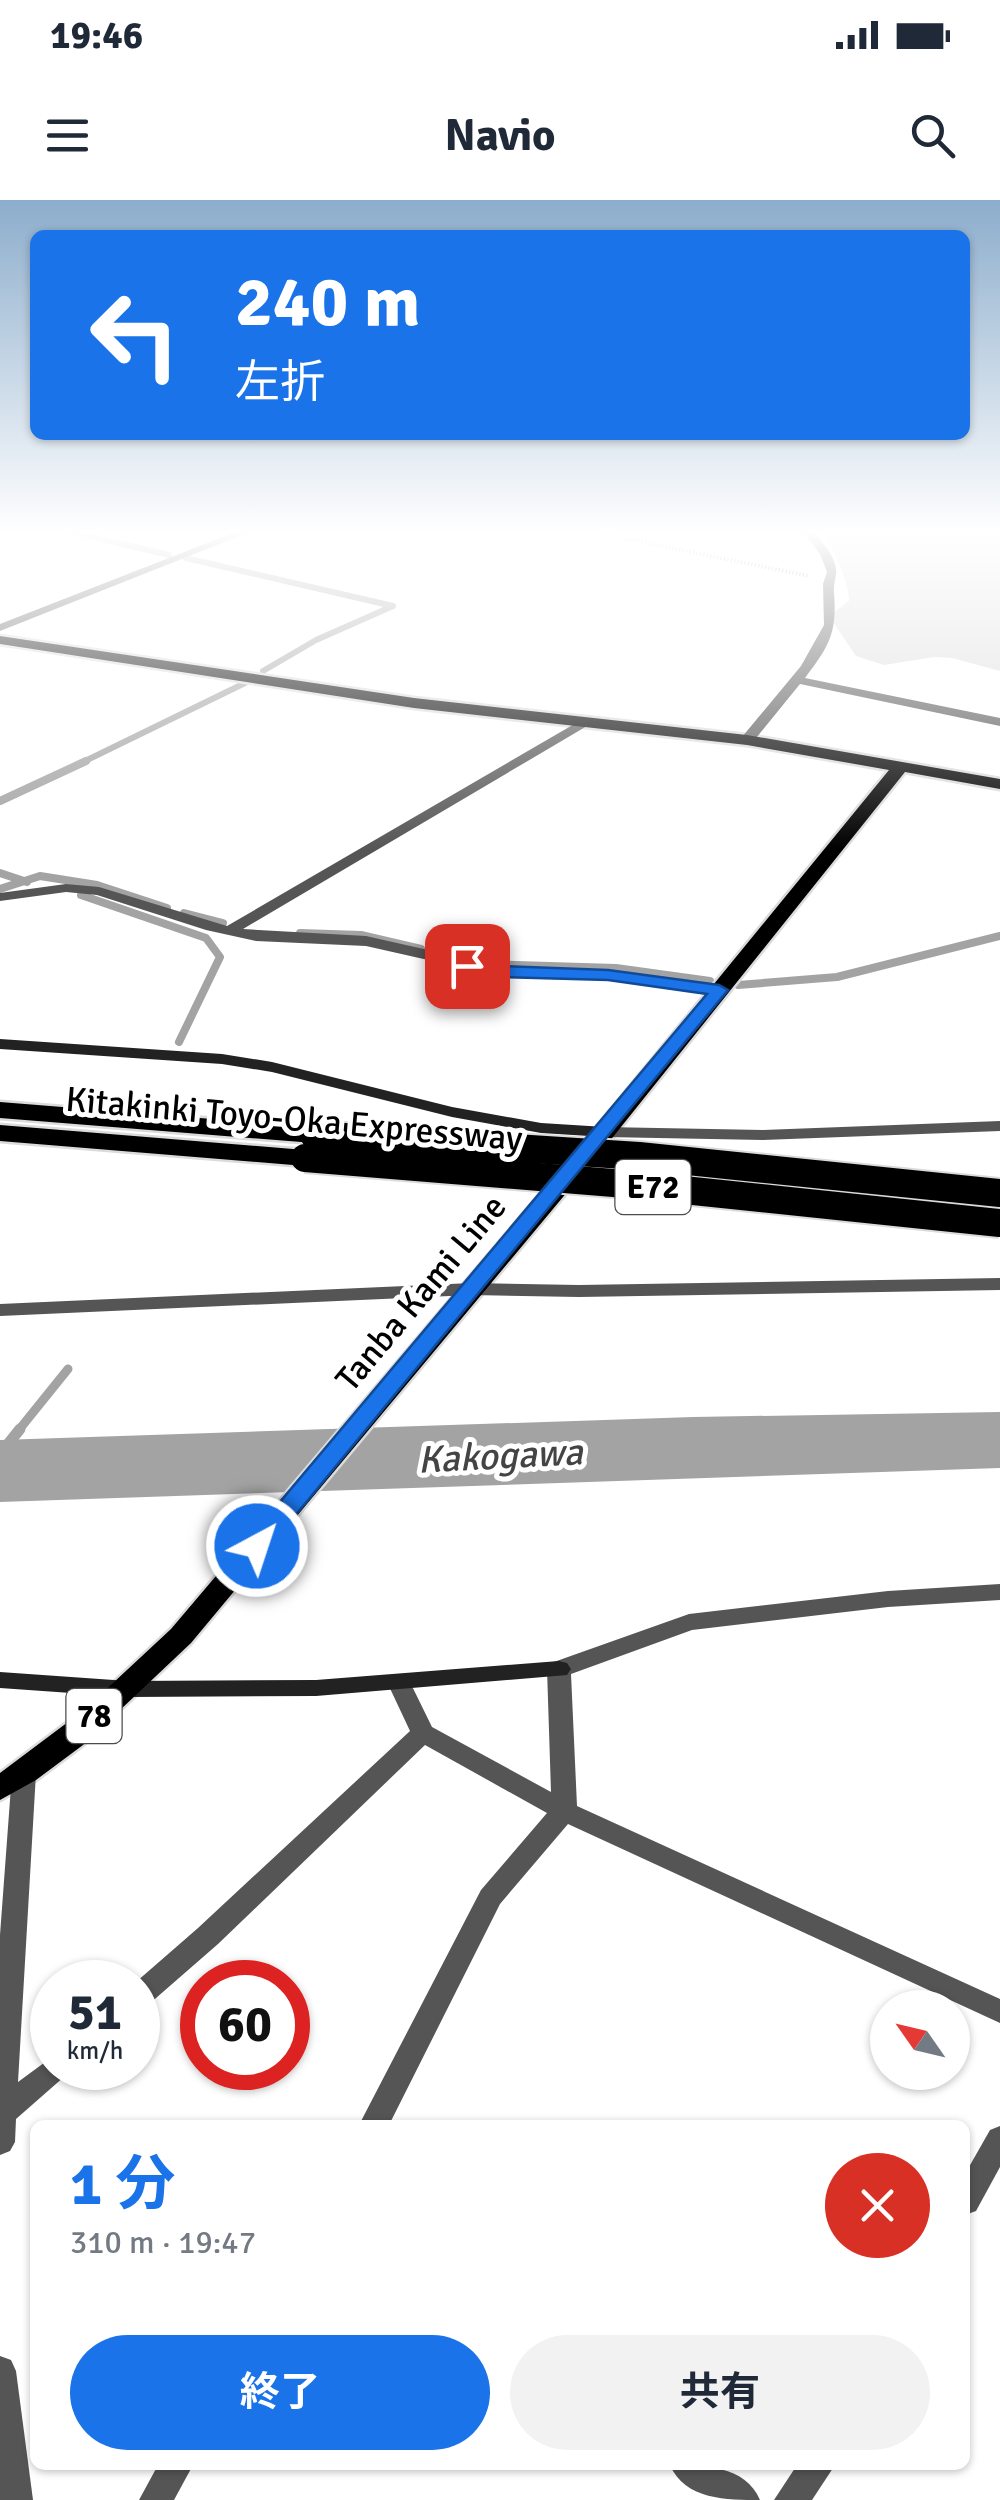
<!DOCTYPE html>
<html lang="ja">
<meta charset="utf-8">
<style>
:root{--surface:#fff;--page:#f2f2f3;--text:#1f2937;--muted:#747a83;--accent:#1a73e8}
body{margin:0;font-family:Signika,"Noto Sans JP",sans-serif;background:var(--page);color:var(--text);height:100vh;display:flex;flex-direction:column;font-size:38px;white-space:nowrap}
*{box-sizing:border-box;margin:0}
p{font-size:32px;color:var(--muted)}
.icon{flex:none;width:55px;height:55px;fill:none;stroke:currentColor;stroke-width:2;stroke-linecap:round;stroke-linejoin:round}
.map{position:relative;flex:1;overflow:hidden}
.sheet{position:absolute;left:30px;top:1920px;width:940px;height:350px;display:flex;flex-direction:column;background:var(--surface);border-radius:15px;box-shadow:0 2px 8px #0004}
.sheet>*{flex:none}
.top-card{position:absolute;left:30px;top:30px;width:940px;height:210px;border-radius:15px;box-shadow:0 2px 8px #0004;background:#1a73e8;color:#fff;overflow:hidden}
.needle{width:65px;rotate:304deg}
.fabs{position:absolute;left:870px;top:1790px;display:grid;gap:20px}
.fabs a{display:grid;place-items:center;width:100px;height:100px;border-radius:50%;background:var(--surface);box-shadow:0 2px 8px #0004;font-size:50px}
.speed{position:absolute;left:30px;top:1760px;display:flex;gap:20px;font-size:50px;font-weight:700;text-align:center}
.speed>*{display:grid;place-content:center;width:130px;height:130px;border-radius:50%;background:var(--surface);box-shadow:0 2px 8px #0004;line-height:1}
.speed small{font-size:25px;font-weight:400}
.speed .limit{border:15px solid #d22;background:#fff;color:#111}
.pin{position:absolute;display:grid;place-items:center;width:85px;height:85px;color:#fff;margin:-42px;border-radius:20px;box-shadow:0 5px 15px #0006}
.me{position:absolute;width:110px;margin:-55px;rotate:40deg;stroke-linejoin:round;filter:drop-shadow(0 0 8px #0008)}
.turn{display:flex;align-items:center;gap:35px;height:210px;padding:0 40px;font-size:45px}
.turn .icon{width:130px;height:130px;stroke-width:2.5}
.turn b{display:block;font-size:70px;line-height:85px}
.round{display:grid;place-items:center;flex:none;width:105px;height:105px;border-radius:52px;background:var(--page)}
.headline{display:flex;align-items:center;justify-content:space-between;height:170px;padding:0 40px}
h1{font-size:60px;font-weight:700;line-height:75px;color:var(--accent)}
.action{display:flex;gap:20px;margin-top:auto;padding:20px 40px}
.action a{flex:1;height:115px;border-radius:60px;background:var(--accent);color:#fff;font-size:40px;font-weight:700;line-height:115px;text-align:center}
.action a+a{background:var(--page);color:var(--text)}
.status{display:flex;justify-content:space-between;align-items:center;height:70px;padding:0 50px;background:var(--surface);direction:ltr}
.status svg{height:28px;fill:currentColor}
header{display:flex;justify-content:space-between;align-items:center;height:130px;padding:0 40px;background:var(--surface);font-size:45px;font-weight:700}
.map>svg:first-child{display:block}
.green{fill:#dcdcdc}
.water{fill:#a3a3a3}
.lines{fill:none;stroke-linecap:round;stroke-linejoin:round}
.stream-far3{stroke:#a3a3a3;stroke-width:6}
.stream-far2{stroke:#a3a3a3;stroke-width:8}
.stream-far1{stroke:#a3a3a3;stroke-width:9}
.stream{stroke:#a3a3a3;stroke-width:11}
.primary-casing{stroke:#dbdbdb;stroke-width:5}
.highway-casing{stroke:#dbdbdb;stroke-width:5}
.path{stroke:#777;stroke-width:4;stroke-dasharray:1 2.5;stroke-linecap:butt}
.street{fill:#555;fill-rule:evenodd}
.secondary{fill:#222;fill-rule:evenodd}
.primary{fill:#000;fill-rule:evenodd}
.highway{fill:#000;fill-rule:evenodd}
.highway-bridge-casing{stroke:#dbdbdb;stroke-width:32;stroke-linecap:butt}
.highway-bridge{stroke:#000;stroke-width:28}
.route{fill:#1a73e8;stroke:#114b97;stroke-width:2.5}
.labels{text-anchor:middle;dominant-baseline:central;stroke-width:10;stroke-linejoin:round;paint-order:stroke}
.shield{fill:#fff;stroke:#4c4c4c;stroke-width:2.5}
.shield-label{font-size:32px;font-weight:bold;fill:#000}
.street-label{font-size:35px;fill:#000;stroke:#fff}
.water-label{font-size:38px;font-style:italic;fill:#444;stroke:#fff}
</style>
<div class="status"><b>19:46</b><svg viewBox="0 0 49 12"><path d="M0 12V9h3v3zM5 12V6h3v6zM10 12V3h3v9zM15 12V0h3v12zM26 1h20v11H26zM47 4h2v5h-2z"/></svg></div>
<header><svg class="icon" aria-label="menu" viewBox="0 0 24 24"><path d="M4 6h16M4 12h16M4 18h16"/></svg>Navio<svg class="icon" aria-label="search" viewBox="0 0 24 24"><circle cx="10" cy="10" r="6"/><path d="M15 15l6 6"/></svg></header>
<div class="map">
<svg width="1000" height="2300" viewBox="0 0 1000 2300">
<rect width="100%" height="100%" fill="#fff"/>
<path class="green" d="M822,329H1000V471L952,458L934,457L884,465L856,456L829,416L849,401C849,380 833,349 822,329Z"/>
<path class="water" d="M1000,1212V1268L0,1302V1240L693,1217Z"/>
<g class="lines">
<g class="stream-far3">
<path d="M59,329L169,355"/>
<path d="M186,358L393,406L316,440L263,471"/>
<path d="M81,563L245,483"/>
</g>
<g class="stream-far2">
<path d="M0,601L86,561"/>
<path d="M0,673L27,682"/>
<path d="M0,689L40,676L97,685L167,708"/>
<path d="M81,695L206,738L220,757L179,842"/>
<path d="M184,713L223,723"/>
<path d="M300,733L361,735L421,749"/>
<path d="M481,764L616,768L710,781"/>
<path d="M738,785L837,777L1000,736"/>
</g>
<path class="stream-far1" d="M18,1231L68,1169"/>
<path class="stream" d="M0,1254L20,1229"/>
<g class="primary-casing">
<path id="primary" d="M0,436L414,498L747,535L1000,579V589L905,572L613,937L191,1443L83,1545L36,1580L0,1600V1573L84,1510L171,1429L597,927L889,570L747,545L414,508L0,444Z"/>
</g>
<g class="highway-casing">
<g id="highway">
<path d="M0,902L314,927L327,935L314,943L0,918Z"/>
<path d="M0,925L305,950L318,958L305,966L0,941Z"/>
</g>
</g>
<path class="path" d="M580,329L809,376"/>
<g class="street">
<path d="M243,329H257L0,431V424Z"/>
<path d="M801,329H811C821,341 834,353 836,369C837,376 833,384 834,392C837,433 830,445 805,478L1000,518V526L800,484L752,543H742V537L801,466L824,425L823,384L827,372L820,354Z"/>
<path d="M583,519L587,520V526L243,729L366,736L499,766L609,770L719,785L725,787V793L609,780L499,776L366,746L256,741L206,730L97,695L66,692L0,701V693L66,684L99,687L227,726Z"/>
<path d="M1000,921V931L763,940L605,937L596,932L605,927L763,930Z"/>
<path d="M1000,1078V1090L579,1097L472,1095L0,1116V1104L472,1083L579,1085Z"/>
<path d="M1000,1384V1400L888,1407L692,1430L571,1474L577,1606L1000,1799V1823L568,1624L500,1704L389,1925H359L481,1690L547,1613L425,1545L218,1744L148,1805L138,1808L136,1782L198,1728L410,1531L387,1482L391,1476H407L432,1527L551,1592L547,1469L551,1463L689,1414L888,1391Z"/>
<path d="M24,1564L33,1567L36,1573L18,1882L52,1857V1868H69L65,1876L16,1919L15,1942L10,1951L0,1955V1735L12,1573L15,1567Z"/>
<path d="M1000,1926V1967L976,2011L965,2015V1974L990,1930Z"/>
<path d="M0,2156L11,2160L16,2171L33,2300H0Z"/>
<path d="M158,2265H193L174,2300H139Z"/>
<path d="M670,2265C703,2265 745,2265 760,2300C727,2300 685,2300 670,2265Z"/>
<path d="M797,2265H835L812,2300H774Z"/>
</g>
<g class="secondary">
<path d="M0,839L222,854L272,862L452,907L541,923L605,927L614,932L605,937L541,933L452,917L272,872L222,864L0,849Z"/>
<path d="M559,1461L567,1463L571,1469L567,1475L316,1496L128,1497L0,1488V1472L128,1481L316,1480Z"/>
</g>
<use href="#primary" class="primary"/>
<use href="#highway" class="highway"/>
<g class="highway-bridge-casing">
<g id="highway-bridge">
<path d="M314,935L639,956L1000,993"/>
<path d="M305,958L626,984L1000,1023"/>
</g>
</g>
<use href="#highway-bridge" class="highway-bridge"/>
</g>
<linearGradient id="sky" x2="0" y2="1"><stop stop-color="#8cadcc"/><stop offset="0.51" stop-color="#fff"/><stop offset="1" stop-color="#fff" stop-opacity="0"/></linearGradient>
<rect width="1000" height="651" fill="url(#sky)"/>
<path class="route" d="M467,761L498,766L608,770L719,785L728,790L266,1351H248L244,1346L248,1340L707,794L608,780L498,777L461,770V763Z"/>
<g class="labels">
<g class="shield">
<rect x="615.5" y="960" width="75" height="54" rx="8"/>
<rect x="66.5" y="1489" width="55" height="54" rx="8"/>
</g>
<g class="shield-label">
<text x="653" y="987">E72</text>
<text x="94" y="1516">78</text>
</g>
<g class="street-label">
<text transform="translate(294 919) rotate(5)">Kitakinki Toyo-Oka Expressway</text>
<text transform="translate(421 1093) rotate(-50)">Tanba Kami Line</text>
</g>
<g class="water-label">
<text transform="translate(500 1256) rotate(-3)">Kakogawa</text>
</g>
</g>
</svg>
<div class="fabs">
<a><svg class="needle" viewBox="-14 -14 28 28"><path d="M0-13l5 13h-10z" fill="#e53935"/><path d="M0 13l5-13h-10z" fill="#747a83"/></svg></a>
</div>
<div class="speed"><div>51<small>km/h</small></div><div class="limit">60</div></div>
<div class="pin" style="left:467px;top:766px;background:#d93025"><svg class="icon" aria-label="arrive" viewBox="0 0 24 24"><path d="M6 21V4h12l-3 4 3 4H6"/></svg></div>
<svg class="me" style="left:257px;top:1346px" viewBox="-20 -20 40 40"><circle r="17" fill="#1a73e8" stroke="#fff" stroke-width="3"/><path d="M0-11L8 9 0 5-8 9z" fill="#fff"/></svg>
<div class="top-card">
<div class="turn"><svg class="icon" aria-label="left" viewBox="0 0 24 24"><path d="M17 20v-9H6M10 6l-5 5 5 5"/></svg><div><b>240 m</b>左折</div></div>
</div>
<section class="sheet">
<div class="headline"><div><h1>1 分</h1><p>310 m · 19:47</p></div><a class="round" style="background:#d93025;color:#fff"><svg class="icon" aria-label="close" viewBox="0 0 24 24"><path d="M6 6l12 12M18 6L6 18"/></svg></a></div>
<div class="action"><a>終了</a><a>共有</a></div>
</section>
</div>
